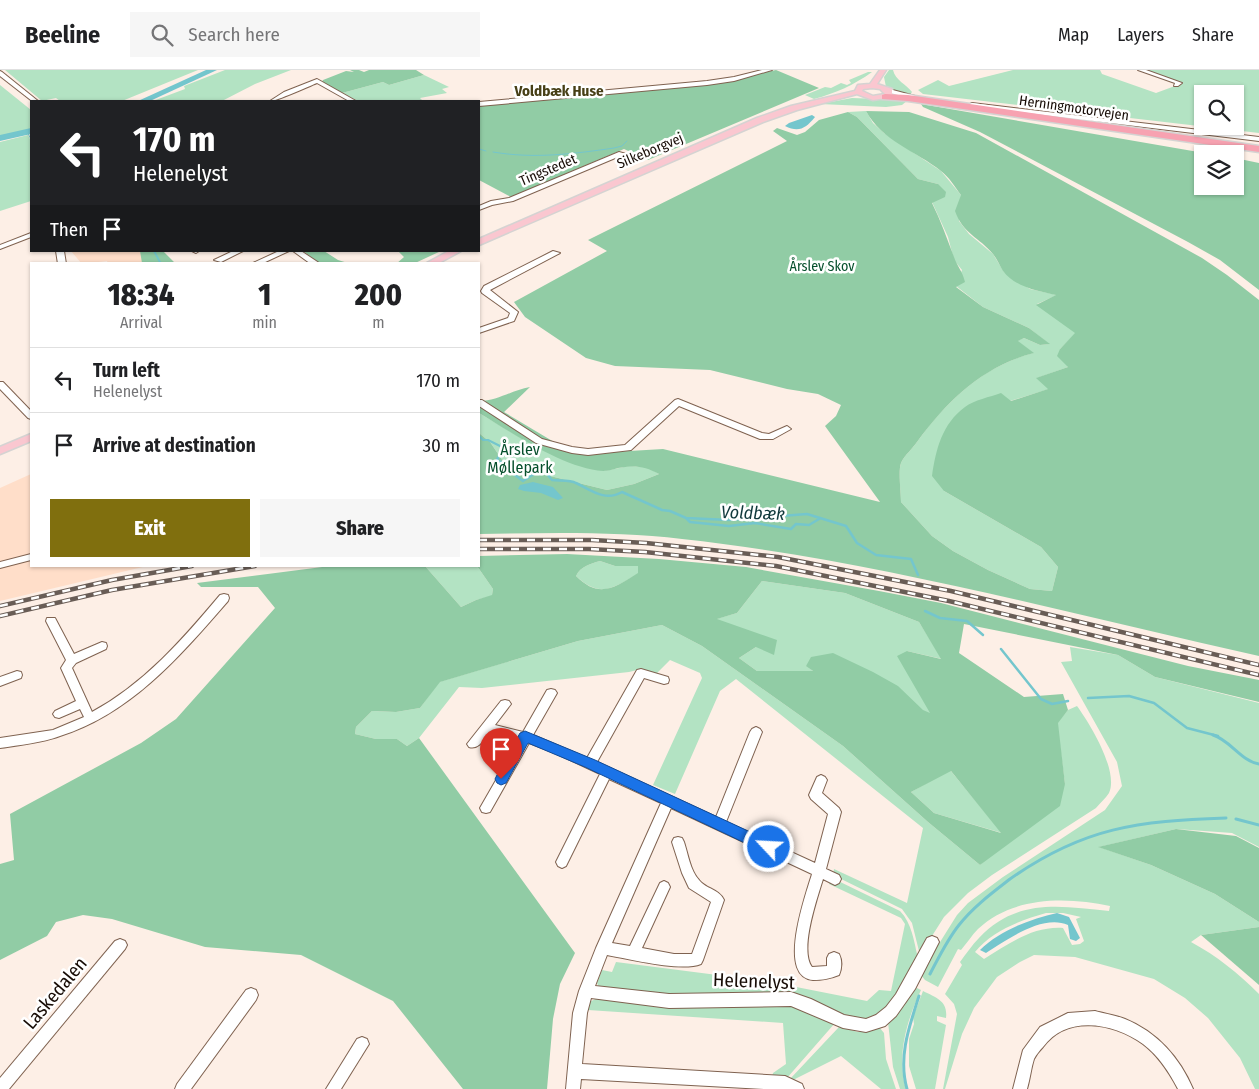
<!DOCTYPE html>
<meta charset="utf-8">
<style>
:root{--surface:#fff;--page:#f6f6f6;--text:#202124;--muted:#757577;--line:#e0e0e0;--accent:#806f0e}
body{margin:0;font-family:"Fira Sans Condensed",sans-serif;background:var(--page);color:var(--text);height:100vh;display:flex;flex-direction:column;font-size:19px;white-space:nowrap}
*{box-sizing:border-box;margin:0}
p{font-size:16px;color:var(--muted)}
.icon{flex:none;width:28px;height:28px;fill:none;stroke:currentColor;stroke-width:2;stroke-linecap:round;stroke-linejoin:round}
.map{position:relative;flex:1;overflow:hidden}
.sheet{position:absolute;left:30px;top:192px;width:450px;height:305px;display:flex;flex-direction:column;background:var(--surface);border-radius:0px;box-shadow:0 1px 4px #0004}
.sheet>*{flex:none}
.top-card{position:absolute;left:30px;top:30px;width:450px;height:152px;border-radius:0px;box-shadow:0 1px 4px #0004;background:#202124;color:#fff;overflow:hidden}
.buttons{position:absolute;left:1194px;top:15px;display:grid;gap:10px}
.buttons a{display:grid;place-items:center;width:50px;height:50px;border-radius:0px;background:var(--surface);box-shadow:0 1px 4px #0004;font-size:25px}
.pin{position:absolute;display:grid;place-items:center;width:42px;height:42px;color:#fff;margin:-51px -21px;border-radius:50% 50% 50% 0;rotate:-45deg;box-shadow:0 0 5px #0007}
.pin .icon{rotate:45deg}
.me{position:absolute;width:55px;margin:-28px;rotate:295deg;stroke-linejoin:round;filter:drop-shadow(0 0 4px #0008)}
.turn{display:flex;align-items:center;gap:18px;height:105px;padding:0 20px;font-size:22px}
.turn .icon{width:65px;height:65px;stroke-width:2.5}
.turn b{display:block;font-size:35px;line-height:42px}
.then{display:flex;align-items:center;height:48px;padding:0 20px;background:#0003;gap:10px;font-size:19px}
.eta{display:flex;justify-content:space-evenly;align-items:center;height:85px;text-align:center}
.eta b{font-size:30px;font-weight:800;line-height:35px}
.action{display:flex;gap:10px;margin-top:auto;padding:10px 20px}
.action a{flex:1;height:58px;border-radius:0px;background:var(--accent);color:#fff;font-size:20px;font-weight:800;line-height:58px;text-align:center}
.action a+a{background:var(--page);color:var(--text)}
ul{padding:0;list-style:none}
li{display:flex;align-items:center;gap:15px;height:65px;padding:0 20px;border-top:1px solid var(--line)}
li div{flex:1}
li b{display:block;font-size:19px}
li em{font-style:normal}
header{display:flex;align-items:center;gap:30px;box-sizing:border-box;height:70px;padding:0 25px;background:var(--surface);border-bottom:1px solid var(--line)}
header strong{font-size:24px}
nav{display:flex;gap:28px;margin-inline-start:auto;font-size:18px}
.search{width:350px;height:45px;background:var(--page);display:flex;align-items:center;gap:12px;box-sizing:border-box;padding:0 18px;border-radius:0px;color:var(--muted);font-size:19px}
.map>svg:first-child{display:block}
.built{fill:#ffdec9}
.green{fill:#b3e3c3;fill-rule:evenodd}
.forest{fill:#91cca5;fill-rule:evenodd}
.water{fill:#74c6cd}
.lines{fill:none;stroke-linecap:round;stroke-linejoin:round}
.stream-far3{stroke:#74c6cd;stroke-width:1}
.stream-far2{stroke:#74c6cd;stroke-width:2}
.stream-far1{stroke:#74c6cd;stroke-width:2.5}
.stream{stroke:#74c6cd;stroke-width:3}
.river{fill:#74c6cd;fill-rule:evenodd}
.minor-casing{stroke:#7f6250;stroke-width:2}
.major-casing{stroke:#d5d3d2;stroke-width:3}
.highway-casing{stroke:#d5d3d2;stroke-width:3}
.minor{fill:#fff;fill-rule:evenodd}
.major{fill:#fac7d0;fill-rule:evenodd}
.highway{fill:#f7a2b1;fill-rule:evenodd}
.rail-casing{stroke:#695d56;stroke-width:4.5}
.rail{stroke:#fff;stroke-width:2.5;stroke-dasharray:8;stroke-linecap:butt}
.route{fill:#1a73e8;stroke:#114b97}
.labels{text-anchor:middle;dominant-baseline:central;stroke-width:5;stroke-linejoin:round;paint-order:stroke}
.far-street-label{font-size:14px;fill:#170c06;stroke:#fff}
.far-park-label{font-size:14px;fill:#064f2c;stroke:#fff}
.far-neighbourhood-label{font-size:15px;font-weight:bold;fill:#473f16;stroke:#fff}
.park-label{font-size:16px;fill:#064f2c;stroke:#fff}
.water-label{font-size:18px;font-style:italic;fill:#11393c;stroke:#fff}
.near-street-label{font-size:19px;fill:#170c06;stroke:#fff}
</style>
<header>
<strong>Beeline</strong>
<div class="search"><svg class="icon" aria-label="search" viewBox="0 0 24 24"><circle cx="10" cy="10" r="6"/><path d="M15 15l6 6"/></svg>Search here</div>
<nav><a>Map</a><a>Layers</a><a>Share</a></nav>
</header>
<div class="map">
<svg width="1259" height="1019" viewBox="0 0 1259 1019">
<rect width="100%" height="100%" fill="#fdefe6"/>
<g class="built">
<path d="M71,181H143L154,194H108L107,191L82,194Z"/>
<path d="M31,404V496H147L0,531V418Z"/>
</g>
<g class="green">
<path d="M5,0H198L122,31H60L56,28L42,31Z"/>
<path d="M225,0H291L255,14L222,31H153L185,19L184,16Z"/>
<path d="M889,0H893C895,10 907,15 912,22L910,25L902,24L886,17L884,7Z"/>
<path d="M1013,0H1100L1102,4L1156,23L1183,13L1147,0H1259V63L923,24L918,20L938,10L949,16ZM1202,24H1235V56H1202Z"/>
<path d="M868,2H872C854,15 836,23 814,29L805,25L825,17L831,18L841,13L847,15L851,13L849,10Z"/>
<path d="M424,5L449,17L442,19L447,23L420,28L422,30L418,31H358L342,23L383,12L389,15Z"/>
<path d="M0,15L31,40V59L0,66Z"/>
<path d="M852,28L908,30L902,35L886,37L820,34Z"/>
<path d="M866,41L873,53L884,63L941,101L961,125L959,151L969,164L993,184L1004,202L1030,219L1057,225L1037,234L1076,263L1060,279L1068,297L1037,308L1049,319L1010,331L944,421L1041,477L1058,497L1052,521L1030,519L988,500L953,481L932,466L901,432C901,422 898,402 901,393C904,386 913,378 917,372C948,330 982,297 1033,283L1017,271L1024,268L1040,275L1049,274L1029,258L983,237L956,216L962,200L954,190L948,167L932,132L938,114L918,109L857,47L848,42Z"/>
<path d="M28,65L31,71V131L0,141V72Z"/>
<path d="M479,343L538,378L604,401L629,396L647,397L659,404L634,414L607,420L542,404L513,406L490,372L479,363Z"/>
<path d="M600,491L615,496H638V504C612,518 601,529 576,506C581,496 590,494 600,491Z"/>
<path d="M425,496H477L493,519L492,526L476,530L461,537Z"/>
<path d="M762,511L845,523L919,552L942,589L907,581L931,644L806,595L814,602L757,601L739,588L756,577L716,549L737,543Z"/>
<path d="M662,555L702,576L843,676L928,752L980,795L1065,714L1057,653L1068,640L1077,636C1090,654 1119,701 1109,723C1106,728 1100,733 1096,738L992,805L968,823L944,847L920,885L912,853L902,839L833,805L834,799L907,833L923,758L736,609L720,621L675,724L653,715L702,608L700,603L670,590L656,604L641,599L629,602L482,618L459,617L419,668L407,676L397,669H376L355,664L356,657L372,641L396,642L420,638L439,612L578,571Z"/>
<path d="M1070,577L1118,585L1155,607L1259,633V777L1232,763L1176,759L1099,777L1151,795L1215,824L1259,852V857L1201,865L1191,872C1217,886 1238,903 1259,924V1019H1255L1240,988L1208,948L1185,928L1154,909L1075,887L1034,885L1020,892L997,907L974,938L962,964L945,1019H943L957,944L954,934L945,924L962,895L960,892C966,884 972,875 979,868C1016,828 1060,836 1109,841L1110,836C1067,827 1013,826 978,859C972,865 967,873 961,880L958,879L938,917L925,910L920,904L957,845L968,833L1003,807L1105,740L1122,716L1117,692L1061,592L1072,591ZM1046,843H1063L1081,847L1076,849L1084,871L1080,874L1072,875L1063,858C1033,856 1008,874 984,889L975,882C992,861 1021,850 1046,843Z"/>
<path d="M950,700L1002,763L934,743L911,722Z"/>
<path d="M832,808L900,841C912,853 914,872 918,888L887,941L869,950L854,949L821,936L657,926L600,919L597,913L602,900L612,902L616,892L771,912L867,931L879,920L891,921L905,854L901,848L829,814Z"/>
<path d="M917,918L921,920C907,950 896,986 906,1019H900L893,997L888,952L897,945L914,920Z"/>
<path d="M923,921C937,928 948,931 946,948L937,946V951L946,955L935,1019H916L909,996V969L914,954L913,947Z"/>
<path d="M598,928L801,935L835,953L787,1008L772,1007L773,1003L786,994L783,953L588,940L589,932Z"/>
<path d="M839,957L858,962L879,957L884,963L886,989L896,1019H881L841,986L793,1010L790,1009Z"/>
</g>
<g class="forest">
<path d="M350,0H359L364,2L369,0H416L424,5L389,15L383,12L342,23L322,12L323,10L346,1L354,2Z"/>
<path d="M776,0L819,18L648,90L624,79L511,127L479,110V35L710,14Z"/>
<path d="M921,34L1210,84H1202V116H1235V88L1259,93V220L1220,190L1188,172L980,62L923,37Z"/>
<path d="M866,41L909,42L976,63L1202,188L1227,205L1259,230V586C1069,544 876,490 682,469C615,461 546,463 479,464V363L490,372L513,406L542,404L607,420L634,414L659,404C645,396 634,395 618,398C614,399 608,401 603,401C565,399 512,363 479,343V331C498,331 512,320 530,317L504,342L559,375L596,383L663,379L880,432L825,356L836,346L841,335L818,324L787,319L710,300L615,296L586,288L525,247L514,232L607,181L588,170L787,71L773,61L777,58L797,65L805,62L819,50L848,42L857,47L918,109L938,114L946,122L945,127L932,133C941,151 947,169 954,187C957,196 962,200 965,212L956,217L983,237L1029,258L1050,274L1040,275L1024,268L1018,271L1034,283C983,296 948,330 917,372C913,378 904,386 901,393C898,401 901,422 901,432L932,466L953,481L988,500L1030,519L1052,521L1058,497L1041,477L944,421L932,406C936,379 942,354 965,337C974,330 990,327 1001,323L1011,331L1048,319L1036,308L1068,297L1057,286L1060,279L1075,263L1036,235L1056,225C1038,221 1015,217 1003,201C1000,196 997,189 993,184C979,167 963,164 955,141L961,125C955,117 949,107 941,101C916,81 882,71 866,41Z"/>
<path d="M140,181H163L176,194H139L142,193Z"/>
<path d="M303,181H324L338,190L351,194H315L318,192Z"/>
<path d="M398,181H441L413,194H396L404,187Z"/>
<path d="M567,484L659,489L746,497L879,521L941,533L1188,596L1259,610V632L1155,607L1118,585L964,554L959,583L1024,627L1063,624L1068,640L1058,653L1065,714L1060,736L980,795L928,752L843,676L702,576L662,555L578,571L440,612L420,638L396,642L372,641L356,657L355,664L376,669H397L407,676L419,668L575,883L560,914L553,949L547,1019H463L393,931L301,885L205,877L112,849L83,845L56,852L47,866L0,890V794L14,790L10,744L141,673L176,649L275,538L258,517H201L197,513L330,496H425L461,537L476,530L492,525L493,519L477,496H479V486ZM600,491L615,496H638V503C614,518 599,529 576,506C581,496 590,494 600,491ZM762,511L845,523L919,552L941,589L907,581L897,586L930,643L923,640L898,616L873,602L833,583L811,587L806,596L813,601H757L739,588L756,577L774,585L777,570L717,549L737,543ZM951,701L1001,763L934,743L911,722Z"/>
<path d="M1176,759L1236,766L1259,778V852L1215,824L1151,795L1098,777Z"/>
<path d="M1259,857V915L1201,865Z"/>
</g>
<g class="water">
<path d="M812,45L815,47C806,58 799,63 785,56L789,53Z"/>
<path d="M533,412L553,417L563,428L558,430L541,423L524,421L518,419L520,415Z"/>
<path d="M1057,843L1069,847L1080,868L1076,871L1070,869L1068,855C1042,844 1007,870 986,883L980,880C1000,860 1031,849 1057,843Z"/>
</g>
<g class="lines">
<g class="stream-far3">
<path d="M27,62L31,69"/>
<path d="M479,79L486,81"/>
<path d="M493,82C534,89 573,84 614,78L622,76L627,71"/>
</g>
<g class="stream-far2">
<path d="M154,181L161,194"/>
<path d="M479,366L483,370H488L502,377V382L497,389"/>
</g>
<g class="stream-far1">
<path d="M498,388L497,390L509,396L511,402L523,411L537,402L546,403L552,410C559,411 570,410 576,413C591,420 605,432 622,422L662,440L670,441L686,448L729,450L807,444L846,456L857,473L876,485L911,489L918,505"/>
<path d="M687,449L690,452L729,456L755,453L791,459L796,454L809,455L819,449"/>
<path d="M925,541L940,548L967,551L983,565"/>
<path d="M1001,579L1041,629L1052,634L1068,631"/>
<path d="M1088,628L1129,626L1154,633L1187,658L1218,666"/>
</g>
<g class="stream">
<path d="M1213,665C1230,670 1241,691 1259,694"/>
<path d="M1236,749L1259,755"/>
<path d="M930,904C939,887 947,870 959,855C973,837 992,823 1010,809C1084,757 1138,751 1226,748"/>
<path d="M907,1019C898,987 909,957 919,926"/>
</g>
<g class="river">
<path d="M206,0H217L150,31H138Z"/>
<path d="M31,58V64L0,71V65Z"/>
</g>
<g class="minor-casing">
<g id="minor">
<path d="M762,0H772L734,11L707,15L479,36V32L707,11L734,7Z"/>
<path d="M1138,0H1146L1182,13L1178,16H1174L1175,13Z"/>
<path d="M0,1L2,2L38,31H32L0,6Z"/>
<path d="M317,9L356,31H349L317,13C307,17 277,31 270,31L284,22Z"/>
<path d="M889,19L915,26L916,27L913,29L887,22V20Z"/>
<path d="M972,33L1259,67V71L970,36V34Z"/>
<path d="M619,82L630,85L627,87L620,86L513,131L492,135L479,140V136L491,131L509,128Z"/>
<path d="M31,163V167L0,179V175Z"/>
<path d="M56,181H64L66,194H58Z"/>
<path d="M192,181H199L196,183Z"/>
<path d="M233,181H243L221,192L214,190Z"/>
<path d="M279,181H289L261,194H251Z"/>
<path d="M293,181H301L319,193L311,194Z"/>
<path d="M553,181L560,183L490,220L518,242L514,251L479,263V258L508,248L510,243L482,223L481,221L484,216Z"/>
<path d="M0,312H3L31,341V349L28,348L0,319Z"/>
<path d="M678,329L762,363L769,364L787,356L791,359L773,369H760L679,336L631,380L588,385L572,383L536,373L479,336V330H482L542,369L572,377L588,379L625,375L675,330Z"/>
<path d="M31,484V490L0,498V492Z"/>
<path d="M224,524L228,525L229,528L228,531C181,585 131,644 60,666C41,673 20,675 0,678V668L53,660L84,647L80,639L59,648L55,647L53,644L55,641L76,631L61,598L66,590L46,551L47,548H55L74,584L102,572L106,573L107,576L106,579L76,593L72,598L92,642C144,614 183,569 220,525Z"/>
<path d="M641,599L668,607L669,610L668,613L664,614L644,608L597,692L716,747L750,662L752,659L756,657L760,659L762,662L726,752L815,793L828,744L811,729L809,725L817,707L821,705L825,707L827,710L822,723L839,738L841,742L826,799L839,805L841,809L839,813L835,815L823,809C817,829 799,880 812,897L827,896V888L829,884L834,882L839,884C842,890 842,898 839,905C829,909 823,910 813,910C776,907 806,824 812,804L671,738L612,873L630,876L660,813L664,811L668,813L670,817L642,878L674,884H692L711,832L689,818L682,803L672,772L674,768L678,767L682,768L684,772C688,784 690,800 699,810C706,819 719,819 724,830L703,890L701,894C681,902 629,889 607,885L595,916L669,924L791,922L811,929L844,945L866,949L876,945L886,937L896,924L927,868L932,866L937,868L939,872L915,919L896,946L885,956L866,962L843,958L791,936L669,938L591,928L587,943L582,994L785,1006L802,1014L804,1019H764L581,1009L580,1019H566L573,943L579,921L596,878L661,733L609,709L566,796L562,798L558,796L556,792L600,704L555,683L529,673L490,742L486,743L482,742L480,738L519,670L489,662C484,669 479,680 469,677L467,674L501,631L505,630L509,631L511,634L495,655L523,662L547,620L551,619L555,620L557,623L533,665L587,688L637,600Z"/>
<path d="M17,601L21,602L22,605L21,608L0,616V607Z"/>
<path d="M120,869L125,871L127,875L125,879L9,1019H0V1008L115,871Z"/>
<path d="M251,918L256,920L258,925L256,930L191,1019H175L177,1014L246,920Z"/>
<path d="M1095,941C1105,944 1115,945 1125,949C1157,962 1180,988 1193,1019H1178C1169,1002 1159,986 1143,974C1114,953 1067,944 1043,977C1040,980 1036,985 1034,989C1031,998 1030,1009 1027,1019H1013L1023,980L1040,957L1068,943Z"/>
<path d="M362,967L367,969L369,974L341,1019H326L357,969Z"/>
</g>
</g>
<g class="major-casing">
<g id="major">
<path d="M880,0H886L877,14L892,19V27L873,30L857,24L797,40L763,52L479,175V169L757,48L791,36L855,21L858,15L870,14ZM872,18L880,19L885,24L873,26L862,21L863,19Z"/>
<path d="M449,181H461L437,194H425Z"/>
<path d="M31,364V371L0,384V377Z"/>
</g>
</g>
<g class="highway-casing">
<path id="highway" d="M885,24L908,25L1259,76V82L908,31L882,29V25Z"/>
</g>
<use href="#minor" class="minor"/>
<use href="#major" class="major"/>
<use href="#highway" class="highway"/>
<g class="rail-casing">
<g id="rail">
<path d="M479,470H592L646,473L778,487L951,521L1259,595"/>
<path d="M479,479H589L645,482L776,496L949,531L1259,605"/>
<path d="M0,536L112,510L192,496"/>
<path d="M0,546L112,520L255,496"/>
</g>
</g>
<use href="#rail" class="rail"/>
</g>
<path class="route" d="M525,661L595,690L774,773L776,777L774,782L769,784L764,782L585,697L528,673L506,713L501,715L497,713L495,709L497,705L520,663Z"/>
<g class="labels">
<g class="far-street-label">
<text transform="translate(1074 38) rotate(8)">Herningmotorvejen</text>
<text transform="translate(650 81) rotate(-23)">Silkeborgvej</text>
<text transform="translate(548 100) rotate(-23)">Tingstedet</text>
</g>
<g class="far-park-label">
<text x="822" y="196">Årslev Skov</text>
</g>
<g class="far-neighbourhood-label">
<text x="559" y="21">Voldbæk Huse</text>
</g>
<g class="park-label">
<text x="520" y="379">Årslev<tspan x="520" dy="18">Møllepark</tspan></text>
</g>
<g class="water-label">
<text transform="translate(753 443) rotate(2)">Voldbæk</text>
</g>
<g class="near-street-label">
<text transform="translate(754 911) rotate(2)">Helenelyst</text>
<text transform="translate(55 923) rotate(-50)">Laskedalen</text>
</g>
</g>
</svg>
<div class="buttons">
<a><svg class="icon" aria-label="search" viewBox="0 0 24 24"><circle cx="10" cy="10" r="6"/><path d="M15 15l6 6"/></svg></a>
<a><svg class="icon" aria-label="layers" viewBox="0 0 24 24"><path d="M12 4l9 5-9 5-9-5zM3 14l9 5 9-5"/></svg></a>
</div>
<div class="pin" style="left:501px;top:709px;background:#d93025"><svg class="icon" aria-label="arrive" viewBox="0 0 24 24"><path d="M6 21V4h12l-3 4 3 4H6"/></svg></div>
<svg class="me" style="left:769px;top:777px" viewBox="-20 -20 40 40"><circle r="17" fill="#1a73e8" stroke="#fff" stroke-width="3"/><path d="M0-11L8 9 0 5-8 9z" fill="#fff"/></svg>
<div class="top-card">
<div class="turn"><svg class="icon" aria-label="left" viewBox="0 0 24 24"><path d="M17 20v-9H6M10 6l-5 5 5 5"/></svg><div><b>170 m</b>Helenelyst</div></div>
<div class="then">Then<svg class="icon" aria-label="arrive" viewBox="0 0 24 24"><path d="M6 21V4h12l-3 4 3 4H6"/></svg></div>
</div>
<section class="sheet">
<div class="eta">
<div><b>18:34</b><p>Arrival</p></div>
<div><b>1</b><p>min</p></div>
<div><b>200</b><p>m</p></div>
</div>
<ul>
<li><svg class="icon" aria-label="left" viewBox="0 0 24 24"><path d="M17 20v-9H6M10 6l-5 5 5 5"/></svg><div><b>Turn left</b><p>Helenelyst</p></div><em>170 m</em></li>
<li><svg class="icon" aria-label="arrive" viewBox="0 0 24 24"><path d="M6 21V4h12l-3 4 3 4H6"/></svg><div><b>Arrive at destination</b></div><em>30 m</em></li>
</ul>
<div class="action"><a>Exit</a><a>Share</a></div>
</section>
</div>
